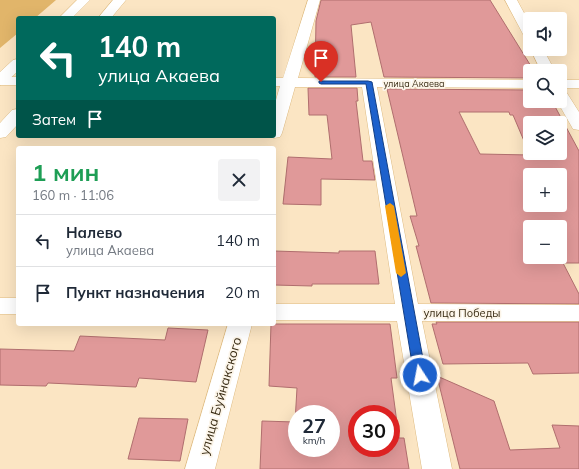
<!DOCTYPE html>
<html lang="ru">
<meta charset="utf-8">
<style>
:root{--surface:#fff;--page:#f2f2f3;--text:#1f2937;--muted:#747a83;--line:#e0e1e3}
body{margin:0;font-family:Mulish,sans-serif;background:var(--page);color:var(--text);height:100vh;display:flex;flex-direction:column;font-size:15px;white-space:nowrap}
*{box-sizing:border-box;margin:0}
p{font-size:13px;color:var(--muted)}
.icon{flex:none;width:22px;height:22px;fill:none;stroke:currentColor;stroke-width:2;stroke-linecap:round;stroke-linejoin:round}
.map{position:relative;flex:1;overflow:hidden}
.drawer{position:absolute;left:16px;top:146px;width:260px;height:180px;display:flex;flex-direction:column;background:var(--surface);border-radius:4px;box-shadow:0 4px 16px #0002}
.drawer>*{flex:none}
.banner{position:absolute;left:16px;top:16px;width:260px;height:122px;border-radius:4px;box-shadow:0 4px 16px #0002;background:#00695c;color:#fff;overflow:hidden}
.controls{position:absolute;left:523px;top:12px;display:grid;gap:8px}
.controls a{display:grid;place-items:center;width:44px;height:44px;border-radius:4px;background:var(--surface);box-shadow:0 4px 16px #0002;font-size:20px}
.speed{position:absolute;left:288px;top:405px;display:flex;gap:8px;font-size:20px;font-weight:700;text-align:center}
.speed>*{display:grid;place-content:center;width:52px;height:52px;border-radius:50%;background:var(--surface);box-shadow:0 4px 16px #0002;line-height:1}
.speed small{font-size:10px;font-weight:400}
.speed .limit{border:6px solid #d22;background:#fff;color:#111}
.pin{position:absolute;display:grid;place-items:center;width:34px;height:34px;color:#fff;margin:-41px -17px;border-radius:50% 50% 50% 0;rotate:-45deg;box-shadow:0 0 4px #0007}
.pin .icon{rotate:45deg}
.me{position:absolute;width:44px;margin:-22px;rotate:349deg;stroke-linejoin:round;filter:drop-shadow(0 0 3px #0008)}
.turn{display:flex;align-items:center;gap:14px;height:84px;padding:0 16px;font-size:18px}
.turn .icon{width:52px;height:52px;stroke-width:2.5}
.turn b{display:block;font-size:28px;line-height:34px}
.then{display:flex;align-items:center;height:38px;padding:0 16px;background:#0003;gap:8px;font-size:15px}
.round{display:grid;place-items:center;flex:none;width:42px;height:42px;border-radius:4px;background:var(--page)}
.summary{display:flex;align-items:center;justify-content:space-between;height:68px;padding:0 16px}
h1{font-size:24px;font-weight:700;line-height:30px;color:#1e9e55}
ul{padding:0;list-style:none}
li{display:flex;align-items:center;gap:12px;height:52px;padding:0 16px;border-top:1px solid var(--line)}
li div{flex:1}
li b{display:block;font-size:15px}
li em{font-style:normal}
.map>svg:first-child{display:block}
.green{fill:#e1b56a}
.building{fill:#e09999;stroke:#b06e6e;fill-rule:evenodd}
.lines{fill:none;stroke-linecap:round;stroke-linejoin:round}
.street-casing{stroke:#debb81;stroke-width:1}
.secondary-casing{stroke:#debb81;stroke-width:1}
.street{fill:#fff;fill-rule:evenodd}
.secondary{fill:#fff;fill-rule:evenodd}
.route{fill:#1d61cc;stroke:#133f85}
.slow{fill:#f59e0b}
.labels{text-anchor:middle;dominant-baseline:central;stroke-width:3.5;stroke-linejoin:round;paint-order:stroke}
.far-street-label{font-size:9px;fill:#382b13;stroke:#fcf5e9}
.street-label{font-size:11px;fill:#382b13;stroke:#fcf5e9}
.near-street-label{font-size:13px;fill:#382b13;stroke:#fcf5e9}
</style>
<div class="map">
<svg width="579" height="469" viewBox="0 0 579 469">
<rect width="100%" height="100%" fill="#fbe5c3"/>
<path class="green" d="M0,0H56L35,18H18V33L0,48Z"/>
<g class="building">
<path d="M321,0H490L534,71H530V78L384,77L371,22L351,25L356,77H315L316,21Z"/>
<path d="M308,88H357L358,101H356L363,161H372L375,180L321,179V205L283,204L288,157L332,159L327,115H309Z"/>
<path d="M387,89L530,90V101H552L579,151V263H563L579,294V304L431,303L416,246H419L410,216H417ZM459,112H509L510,115H513L530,155L480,154ZM530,123H560V153H530ZM530,175H560V205H530ZM530,227H560V257H530Z"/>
<path d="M274,251L339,253V251H375L379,284H312V286L274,285Z"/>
<path d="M436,322H579V373L533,374L528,363L443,364L432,324H437Z"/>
<path d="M271,324H390L397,378H391L399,438H404L409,469H260L262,421L295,422L297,388L269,386ZM297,414H331V448H297ZM357,414H391V448H357Z"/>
<path d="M168,328L208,330L196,382L139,378L136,387L48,383L46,386L0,385V349L74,351L80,336L165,340Z"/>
<path d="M437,376L494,401L510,450L560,448L552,425L579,426V469H460Z"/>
<path d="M139,418L188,419L180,461L128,459Z"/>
</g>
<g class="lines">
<g class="street-casing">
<g id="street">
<path d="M308,0H320L298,78L530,80V88L377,87L418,304L579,305V321H422L452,469H422L397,321L274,320V304H395L362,87H295L282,133L280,137L274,138L268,136H274V107L280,86H274V78H283Z"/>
<path d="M505,0H517L530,24V40L525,39L524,36Z"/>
<path d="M530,48L543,49L555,71H541Z"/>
<rect x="0" y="77" width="18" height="8"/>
<path d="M560,80H579V88H560L565,90L579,112V130L573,129L557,101H560Z"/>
<rect x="0" y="298" width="18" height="16"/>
<path d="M228,324H252L215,469H185Z"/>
</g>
</g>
<g class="secondary-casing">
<g id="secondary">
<path d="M77,0H90L72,18H59Z"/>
<path d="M113,0H126L111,18H98Z"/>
<path d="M18,59V71L5,83L0,85V72L13,60Z"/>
<path d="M18,109V124L6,137L0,138V123L12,110Z"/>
</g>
</g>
<use href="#street" class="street"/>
<use href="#secondary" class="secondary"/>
</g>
<path class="route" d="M319,81H368L372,82L426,375L424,378L420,380L416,378L414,375L366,84H321L319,83Z"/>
<path class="slow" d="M390,203L394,206L406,273L401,277L396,273L385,206Z"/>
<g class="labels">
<g class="far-street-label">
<text x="414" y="83">улица Акаева</text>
</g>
<g class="street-label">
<text x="462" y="313">улица Победы</text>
</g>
<g class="near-street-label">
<text transform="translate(220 396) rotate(-74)">улица Буйнакского</text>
</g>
</g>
</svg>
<div class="controls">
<a><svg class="icon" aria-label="sound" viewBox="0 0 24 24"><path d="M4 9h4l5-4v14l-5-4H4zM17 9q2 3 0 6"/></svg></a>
<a><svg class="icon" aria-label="search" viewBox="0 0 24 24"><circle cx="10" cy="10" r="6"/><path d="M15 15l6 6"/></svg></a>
<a><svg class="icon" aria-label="layers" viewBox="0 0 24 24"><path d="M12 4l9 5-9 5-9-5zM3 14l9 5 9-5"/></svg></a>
<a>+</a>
<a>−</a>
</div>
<div class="speed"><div>27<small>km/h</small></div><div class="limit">30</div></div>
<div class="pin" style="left:321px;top:82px;background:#d93025"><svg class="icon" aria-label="arrive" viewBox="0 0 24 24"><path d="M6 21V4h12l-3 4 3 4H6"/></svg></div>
<svg class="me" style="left:420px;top:375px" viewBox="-20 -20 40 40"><circle r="17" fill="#1d61cc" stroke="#fff" stroke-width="3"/><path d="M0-11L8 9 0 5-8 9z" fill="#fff"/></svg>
<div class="banner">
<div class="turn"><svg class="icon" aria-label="left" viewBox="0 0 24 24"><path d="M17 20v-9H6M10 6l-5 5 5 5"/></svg><div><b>140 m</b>улица Акаева</div></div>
<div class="then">Затем<svg class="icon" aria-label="arrive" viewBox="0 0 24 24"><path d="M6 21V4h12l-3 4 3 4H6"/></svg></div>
</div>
<section class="drawer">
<div class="summary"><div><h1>1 мин</h1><p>160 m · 11:06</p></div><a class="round"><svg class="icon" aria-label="close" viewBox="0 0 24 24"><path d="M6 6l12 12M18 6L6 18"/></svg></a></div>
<ul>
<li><svg class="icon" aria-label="left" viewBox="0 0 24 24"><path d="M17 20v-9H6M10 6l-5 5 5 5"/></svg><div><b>Налево</b><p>улица Акаева</p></div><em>140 m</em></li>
<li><svg class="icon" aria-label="arrive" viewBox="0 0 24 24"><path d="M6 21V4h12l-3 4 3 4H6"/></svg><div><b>Пункт назначения</b></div><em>20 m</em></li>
</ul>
</section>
</div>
